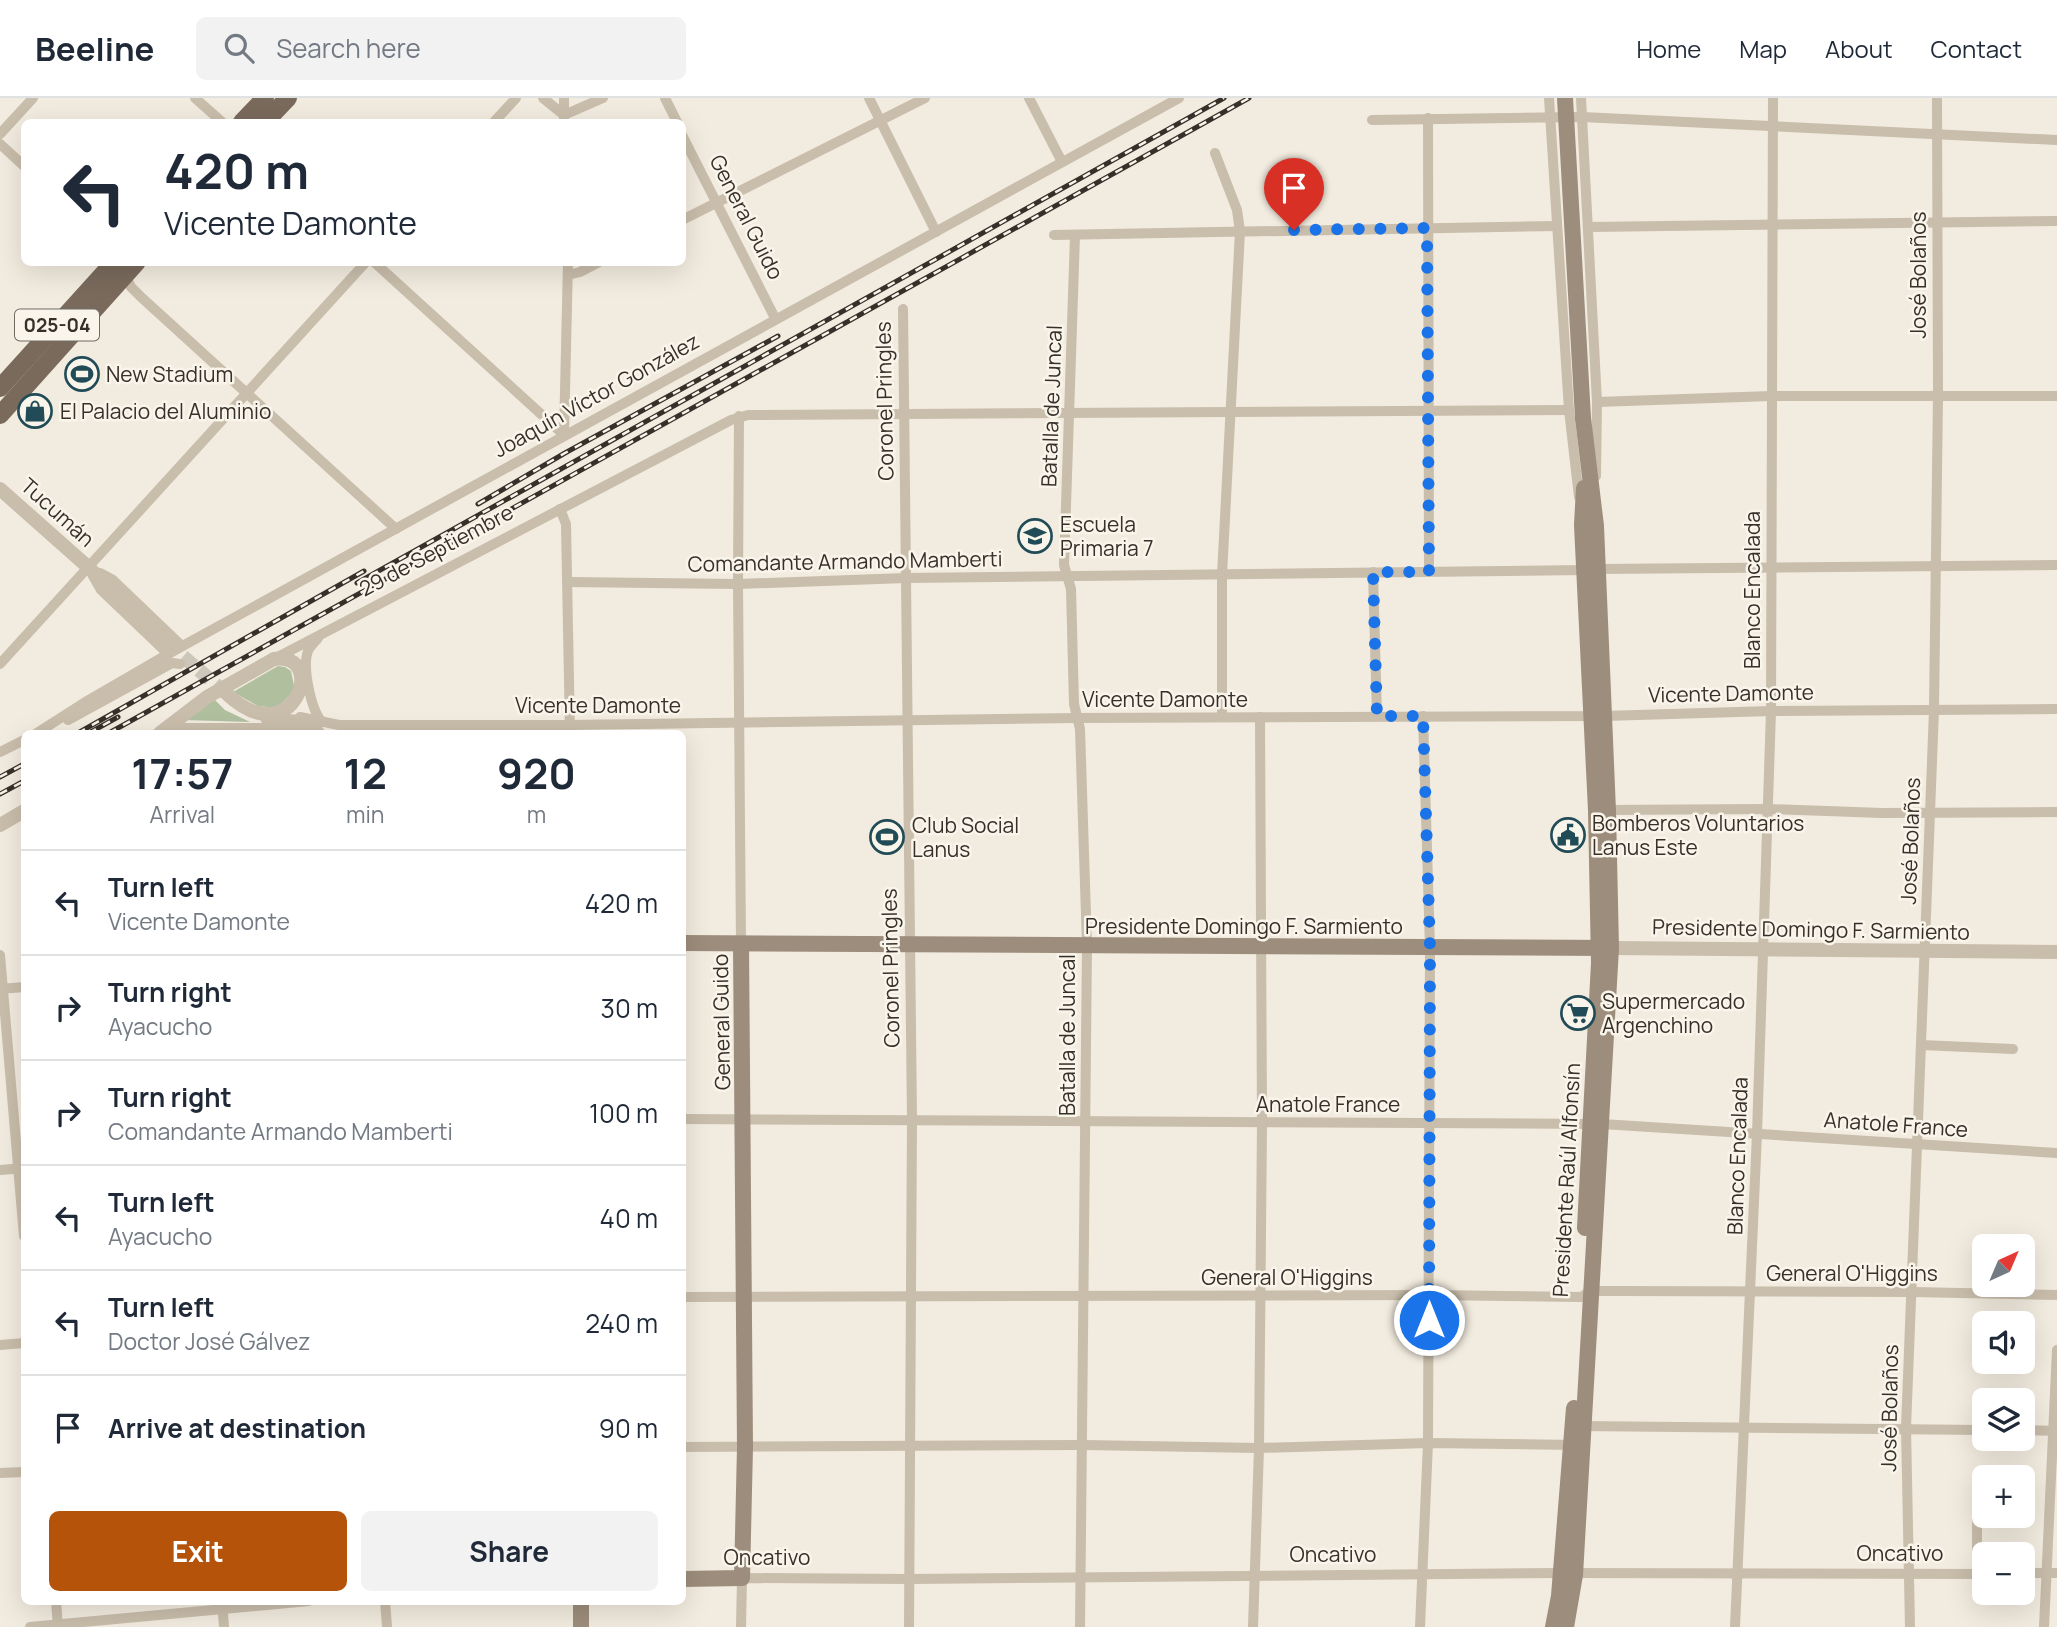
<!DOCTYPE html>
<meta charset="utf-8">
<style>
:root{--surface:#fff;--page:#f2f2f3;--text:#1f2937;--muted:#747a83;--line:#e0e1e3;--accent:#b45309}
body{margin:0;font-family:Manrope,sans-serif;background:var(--page);color:var(--text);height:100vh;display:flex;flex-direction:column;font-size:26px;white-space:nowrap}
*{box-sizing:border-box;margin:0}
p{font-size:23px;color:var(--muted)}
.icon{flex:none;width:38px;height:38px;fill:none;stroke:currentColor;stroke-width:2;stroke-linecap:round;stroke-linejoin:round}
.map{position:relative;flex:1;overflow:hidden}
.details{position:absolute;left:21px;top:632px;width:665px;height:875px;display:flex;flex-direction:column;background:var(--surface);border-radius:10px;box-shadow:0 7px 28px #0002}
.details>*{flex:none}
.banner{position:absolute;left:21px;top:21px;width:665px;height:147px;border-radius:10px;box-shadow:0 7px 28px #0002;background:#fff;color:var(--text);overflow:hidden}
.needle{width:46px;rotate:44deg}
.buttons{position:absolute;left:1972px;top:1136px;display:grid;gap:14px}
.buttons a{display:grid;place-items:center;width:63px;height:63px;border-radius:10px;background:var(--surface);box-shadow:0 7px 28px #0002;font-size:35px}
.pin{position:absolute;display:grid;place-items:center;width:60px;height:60px;color:#fff;margin:-72px -30px;border-radius:50% 50% 50% 0;rotate:-45deg;box-shadow:0 0 7px #0007}
.pin .icon{rotate:45deg}
.me{position:absolute;width:77px;margin:-38px;rotate:0deg;stroke-linejoin:round;filter:drop-shadow(0 0 5px #0008)}
.turn{display:flex;align-items:center;gap:24px;height:147px;padding:0 28px;font-size:32px}
.turn .icon{width:91px;height:91px;stroke-width:2.5}
.turn b{display:block;font-size:49px;line-height:60px}
.eta{display:flex;justify-content:space-evenly;align-items:center;height:119px;text-align:center}
.eta b{font-size:42px;font-weight:700;line-height:49px}
.primary-button{display:flex;gap:14px;margin-top:auto;padding:14px 28px}
.primary-button a{flex:1;height:80px;border-radius:10px;background:var(--accent);color:#fff;font-size:28px;font-weight:700;line-height:80px;text-align:center}
.primary-button a+a{background:var(--page);color:var(--text)}
ul{padding:0;list-style:none}
li{display:flex;align-items:center;gap:21px;height:105px;padding:0 28px;border-top:2px solid var(--line)}
li div{flex:1}
li b{display:block;font-size:26px}
li em{font-style:normal}
header{display:flex;align-items:center;gap:42px;box-sizing:border-box;height:98px;padding:0 35px;background:var(--surface);border-bottom:2px solid var(--line)}
header strong{font-size:33px}
nav{display:flex;gap:38px;margin-inline-start:auto;font-size:24px}
.search{width:490px;height:63px;background:var(--page);display:flex;align-items:center;gap:18px;box-sizing:border-box;padding:0 24px;border-radius:10px;color:var(--muted);font-size:26px}
.map>svg:first-child{display:block}
.green{fill:#b0c09f}
.lines{fill:none;stroke-linecap:round;stroke-linejoin:round}
.tertiary-tunnel{stroke:#cdc6bb;stroke-width:14;stroke-dasharray:14 7;stroke-linecap:butt}
.minor{stroke:#c9bdab;stroke-width:10}
.tertiary{stroke:#c9bdab;stroke-width:14}
.secondary{stroke:#9d8d7c;stroke-width:16}
.primary{stroke:#796a5c;stroke-width:18}
.rail-casing{stroke:#37302a;stroke-width:5}
.rail{stroke:#f9f5eb;stroke-width:2.5;stroke-dasharray:8;stroke-linecap:butt}
.secondary-bridge{stroke:#9d8d7c;stroke-width:16}
.route{stroke:#1a73e8;stroke-width:12;stroke-dasharray:0 21.6}
.labels{text-anchor:middle;dominant-baseline:central;stroke-width:5;stroke-linejoin:round;paint-order:stroke}
.shield{fill:#f9f5eb;stroke:#716b64;stroke-width:2}
.shield-label{font-size:19px;font-weight:bold;fill:#37302a}
.street-label{font-size:21px;fill:#37302a;stroke:#f9f5eb}
.poi-label{font-size:21px;fill:#37302a;stroke:#f9f5eb;text-anchor:start}
</style>
<header>
<strong>Beeline</strong>
<div class="search"><svg class="icon" aria-label="search" viewBox="0 0 24 24"><circle cx="10" cy="10" r="6"/><path d="M15 15l6 6"/></svg>Search here</div>
<nav><a>Home</a><a>Map</a><a>About</a><a>Contact</a></nav>
</header>
<div class="map">
<svg width="2057" height="1529" viewBox="0 0 2057 1529">
<rect width="100%" height="100%" fill="#f2ebdf"/>
<g class="green">
<path d="M278,568L285,569L291,573L295,592L277,610L258,608L233,594Z"/>
<path d="M214,601L225,612L250,624L183,622Z"/>
</g>
<g class="lines">
<path class="tertiary-tunnel" d="M167,545L227,596"/>
<g class="minor">
<path d="M195,0L222,24"/>
<path d="M543,0L564,17"/>
<path d="M564,0V24"/>
<path d="M665,0L677,24"/>
<path d="M869,0L936,134"/>
<path d="M1029,0L1062,64"/>
<path d="M1549,0L1569,312L1579,399"/>
<path d="M1581,0L1597,304L1596,378"/>
<path d="M564,17L603,0"/>
<path d="M1428,20L1429,474"/>
<path d="M1372,22L1582,19L2057,42"/>
<path d="M494,24L516,0"/>
<path d="M0,36L33,0"/>
<path d="M682,37L775,220"/>
<path d="M0,46L24,68"/>
<path d="M1215,55L1237,112L1240,133L1222,477V619"/>
<path d="M682,122L925,0"/>
<path d="M1589,129L2057,123"/>
<path d="M1054,137L1557,128"/>
<path d="M1075,137L1064,467L1071,491L1074,606L1080,631L1087,848L1080,1529"/>
<path d="M374,164L564,337"/>
<path d="M124,175L131,189L141,199L396,431"/>
<path d="M568,177L580,174L599,164"/>
<path d="M903,211L912,1022L909,1529"/>
<path d="M1597,304L1771,298H2057"/>
<path d="M739,318L738,486L741,846"/>
<path d="M564,337L568,164"/>
<path d="M560,411L566,426L570,635"/>
<path d="M1597,471L2057,467"/>
<path d="M1373,474L1377,618"/>
<path d="M100,475L113,482L182,548"/>
<path d="M93,478L101,492L168,556"/>
<path d="M568,484L738,486L906,480L1584,472"/>
<path d="M318,540C315,544 310,548 308,553C302,569 311,612 322,624"/>
<path d="M274,561L731,322L748,317L1569,312"/>
<path d="M0,566L366,164"/>
<path d="M300,619L339,627H570L1078,620L1604,618L1771,613L2057,611"/>
<path d="M68,622L172,565L180,566"/>
<path d="M171,628L186,630H293L304,635"/>
<path d="M37,635L87,603L168,556L1179,0"/>
<path d="M0,654L24,642"/>
<path d="M1602,712L1768,711L1882,715L2057,714"/>
<path d="M0,857L24,1138"/>
<path d="M0,891L24,889"/>
<path d="M1921,947L2013,951"/>
<path d="M682,1021L1602,1026L2057,1055"/>
<path d="M0,1072L24,1070"/>
<path d="M682,1199L1428,1197L1581,1199L1591,1193H1617L1912,1194L2057,1197"/>
<path d="M0,1247L24,1245"/>
<path d="M1578,1328L1984,1332"/>
<path d="M2023,1332L2057,1333"/>
<path d="M682,1349L1083,1347L1259,1350L1428,1345L1577,1347"/>
<path d="M0,1375L24,1374"/>
<path d="M2023,1475H2057"/>
<path d="M1977,1476V1403"/>
<path d="M56,1503L58,1529"/>
<path d="M222,1503L224,1529"/>
<path d="M385,1503L387,1529"/>
<path d="M30,1529L309,1503"/>
<path d="M741,1529L742,1480L909,1481L1561,1475L1984,1476"/>
<path d="M1253,1529L1259,1350L1262,1025L1260,619"/>
<path d="M1420,1529L1428,1345L1430,850L1423,618"/>
<path d="M1735,1529L1757,1036L1771,613L1773,0"/>
<path d="M1910,1529L1906,1330L1934,612L1938,297L1937,0"/>
<path d="M2044,1529L2057,1252"/>
</g>
<g class="tertiary">
<path d="M0,391L88,469L167,545"/>
<path d="M268,622L304,624L318,635"/>
<path d="M160,635L207,599L274,561C329,553 294,659 227,596"/>
<path d="M0,727L24,713"/>
<path d="M1611,850L2057,854"/>
</g>
<g class="secondary">
<path d="M1584,390L1582,427L1596,712L1599,865L1585,1130"/>
<path d="M682,845L1609,850"/>
<path d="M682,1481L742,1480L745,1349L741,846"/>
<path d="M581,1503V1529"/>
<path d="M1553,1529L1559,1498L1574,1310"/>
<path d="M1566,1529L1575,1477L1611,850L1608,713L1596,428L1583,320"/>
</g>
<g class="primary">
<path d="M242,24L265,0"/>
<path d="M265,24L288,0"/>
<path d="M0,290L114,164"/>
<path d="M0,317L137,164"/>
</g>
<g class="rail-casing">
<g id="rail">
<path d="M478,406L565,355L778,238"/>
<path d="M357,485L1224,0"/>
<path d="M78,635L364,473"/>
<path d="M89,635L118,619"/>
<path d="M109,635L1249,0"/>
<path d="M0,679L24,666"/>
<path d="M0,696L24,683"/>
</g>
</g>
<use href="#rail" class="rail"/>
<path class="secondary-bridge" d="M1565,0L1583,320"/>
</g>
<g class="lines">
<path class="route" d="M1294,132L1427,130L1429,474H1373L1377,618H1423L1430,850L1429,1222"/>
</g>
<defs>
<g id="stadium-ring" transform="scale(1.75)"><circle r="9.5" fill="#f9f5eb" stroke="#214c57" stroke-width="1.5"/><path d="M0-5a6.5 5 0 1 0 0 10a6.5 5 0 1 0 0-10ZM-3.5-1.8h7v3.6h-7Z" fill="#214c57"/></g>
<g id="shop-ring" transform="scale(1.75)"><circle r="9.5" fill="#f9f5eb" stroke="#214c57" stroke-width="1.5"/><path d="M-5-2.5h2.3a2.7 3.5 0 0 1 5.4 0H5L5.5 6h-11ZM-1.5-2.5h3a1.5 2.3 0 0 0-3 0Z" fill="#214c57"/></g>
<g id="school-ring" transform="scale(1.75)"><circle r="9.5" fill="#f9f5eb" stroke="#214c57" stroke-width="1.5"/><path d="M0-5L7-2L0 1L-7-2ZM-4 1L0 2.5L4 1V4Q0 6-4 4Z" fill="#214c57"/></g>
<g id="civic-ring" transform="scale(1.75)"><circle r="9.5" fill="#f9f5eb" stroke="#214c57" stroke-width="1.5"/><path d="M-.6-6.5H3V-4.5H.6V-3L4-1V1h2V6H-6V1h2V-1L-.6-3ZM-1.2 2.5V6h2.4V2.5Z" fill="#214c57"/></g>
<g id="supermarket-ring" transform="scale(1.75)"><circle r="9.5" fill="#f9f5eb" stroke="#214c57" stroke-width="1.5"/><path d="M-6-5.5h2.5l.6 2H6L4.5 2H-2.5L-4.4-4H-6ZM-1.5 3.2a1.3 1.3 0 1 0 .1 0ZM3 3.2a1.3 1.3 0 1 0 .1 0Z" fill="#214c57"/></g>
</defs>
<g fill-rule="evenodd">
<use href="#stadium-ring" x="82" y="276"/>
<use href="#shop-ring" x="35" y="313"/>
<use href="#school-ring" x="1035" y="438"/>
<use href="#civic-ring" x="1568" y="737"/>
<use href="#stadium-ring" x="887" y="739"/>
<use href="#supermarket-ring" x="1578" y="915"/>
</g>
<g class="labels">
<rect class="shield" x="15" y="211.5" width="84" height="31" rx="5"/>
<g class="shield-label">
<text x="57" y="227">025-04</text>
</g>
<g class="street-label">
<text transform="translate(747 119) rotate(63)">General Guido</text>
<text transform="translate(1918 177) rotate(-90)">José Bolaños</text>
<text transform="translate(596 297) rotate(-29)">Joaquín Víctor González</text>
<text transform="translate(884 303) rotate(-91)">Coronel Pringles</text>
<text transform="translate(1051 308) rotate(-88)">Batalla de Juncal</text>
<text transform="translate(58 414) rotate(42)">Tucumán</text>
<text transform="translate(436 452) rotate(-28)">29 de Septiembre</text>
<text transform="translate(845 463) rotate(-1)">Comandante Armando Mamberti</text>
<text transform="translate(1752 492) rotate(-90)">Blanco Encalada</text>
<text transform="translate(1731 595) rotate(-1)">Vicente Damonte</text>
<text x="1165" y="601">Vicente Damonte</text>
<text x="598" y="607">Vicente Damonte</text>
<text transform="translate(1910 743) rotate(-88)">José Bolaños</text>
<text x="1244" y="828">Presidente Domingo F. Sarmiento</text>
<text transform="translate(1811 831) rotate(1)">Presidente Domingo F. Sarmiento</text>
<text transform="translate(890 870) rotate(-91)">Coronel Pringles</text>
<text transform="translate(721 924) rotate(-91)">General Guido</text>
<text transform="translate(1067 937) rotate(-90)">Batalla de Juncal</text>
<text x="1328" y="1006">Anatole France</text>
<text transform="translate(1896 1026) rotate(4)">Anatole France</text>
<text transform="translate(1737 1058) rotate(-88)">Blanco Encalada</text>
<text transform="translate(1566 1082) rotate(-87)">Presidente Raúl Alfonsín</text>
<text x="1852" y="1175">General O'Higgins</text>
<text x="1287" y="1179">General O'Higgins</text>
<text transform="translate(1889 1310) rotate(-89)">José Bolaños</text>
<text x="1900" y="1455">Oncativo</text>
<text x="1333" y="1456">Oncativo</text>
<text x="767" y="1459">Oncativo</text>
</g>
<g class="poi-label">
<text x="106" y="276">New Stadium</text>
<text x="60" y="313">El Palacio del Aluminio</text>
<text x="1060" y="426">Escuela<tspan x="1060" dy="24">Primaria 7</tspan></text>
<text x="1592" y="725">Bomberos Voluntarios<tspan x="1592" dy="24">Lanus Este</tspan></text>
<text x="912" y="727">Club Social<tspan x="912" dy="24">Lanus</tspan></text>
<text x="1602" y="903">Supermercado<tspan x="1602" dy="24">Argenchino</tspan></text>
</g>
</g>
</svg>
<div class="buttons">
<a><svg class="needle" viewBox="-14 -14 28 28"><path d="M0-13l5 13h-10z" fill="#e53935"/><path d="M0 13l5-13h-10z" fill="#747a83"/></svg></a>
<a><svg class="icon" aria-label="sound" viewBox="0 0 24 24"><path d="M4 9h4l5-4v14l-5-4H4zM17 9q2 3 0 6"/></svg></a>
<a><svg class="icon" aria-label="layers" viewBox="0 0 24 24"><path d="M12 4l9 5-9 5-9-5zM3 14l9 5 9-5"/></svg></a>
<a>+</a>
<a>−</a>
</div>
<div class="pin" style="left:1294px;top:132px;background:#d93025"><svg class="icon" aria-label="arrive" viewBox="0 0 24 24"><path d="M6 21V4h12l-3 4 3 4H6"/></svg></div>
<svg class="me" style="left:1429px;top:1222px" viewBox="-20 -20 40 40"><circle r="17" fill="#1a73e8" stroke="#fff" stroke-width="3"/><path d="M0-11L8 9 0 5-8 9z" fill="#fff"/></svg>
<div class="banner">
<div class="turn"><svg class="icon" aria-label="left" viewBox="0 0 24 24"><path d="M17 20v-9H6M10 6l-5 5 5 5"/></svg><div><b>420 m</b>Vicente Damonte</div></div>
</div>
<section class="details">
<div class="eta">
<div><b>17:57</b><p>Arrival</p></div>
<div><b>12</b><p>min</p></div>
<div><b>920</b><p>m</p></div>
</div>
<ul>
<li><svg class="icon" aria-label="left" viewBox="0 0 24 24"><path d="M17 20v-9H6M10 6l-5 5 5 5"/></svg><div><b>Turn left</b><p>Vicente Damonte</p></div><em>420 m</em></li>
<li><svg class="icon" aria-label="right" viewBox="0 0 24 24"><path d="M7 20v-9h11M14 6l5 5-5 5"/></svg><div><b>Turn right</b><p>Ayacucho</p></div><em>30 m</em></li>
<li><svg class="icon" aria-label="right" viewBox="0 0 24 24"><path d="M7 20v-9h11M14 6l5 5-5 5"/></svg><div><b>Turn right</b><p>Comandante Armando Mamberti</p></div><em>100 m</em></li>
<li><svg class="icon" aria-label="left" viewBox="0 0 24 24"><path d="M17 20v-9H6M10 6l-5 5 5 5"/></svg><div><b>Turn left</b><p>Ayacucho</p></div><em>40 m</em></li>
<li><svg class="icon" aria-label="left" viewBox="0 0 24 24"><path d="M17 20v-9H6M10 6l-5 5 5 5"/></svg><div><b>Turn left</b><p>Doctor José Gálvez</p></div><em>240 m</em></li>
<li><svg class="icon" aria-label="arrive" viewBox="0 0 24 24"><path d="M6 21V4h12l-3 4 3 4H6"/></svg><div><b>Arrive at destination</b></div><em>90 m</em></li>
</ul>
<div class="primary-button"><a>Exit</a><a>Share</a></div>
</section>
</div>
